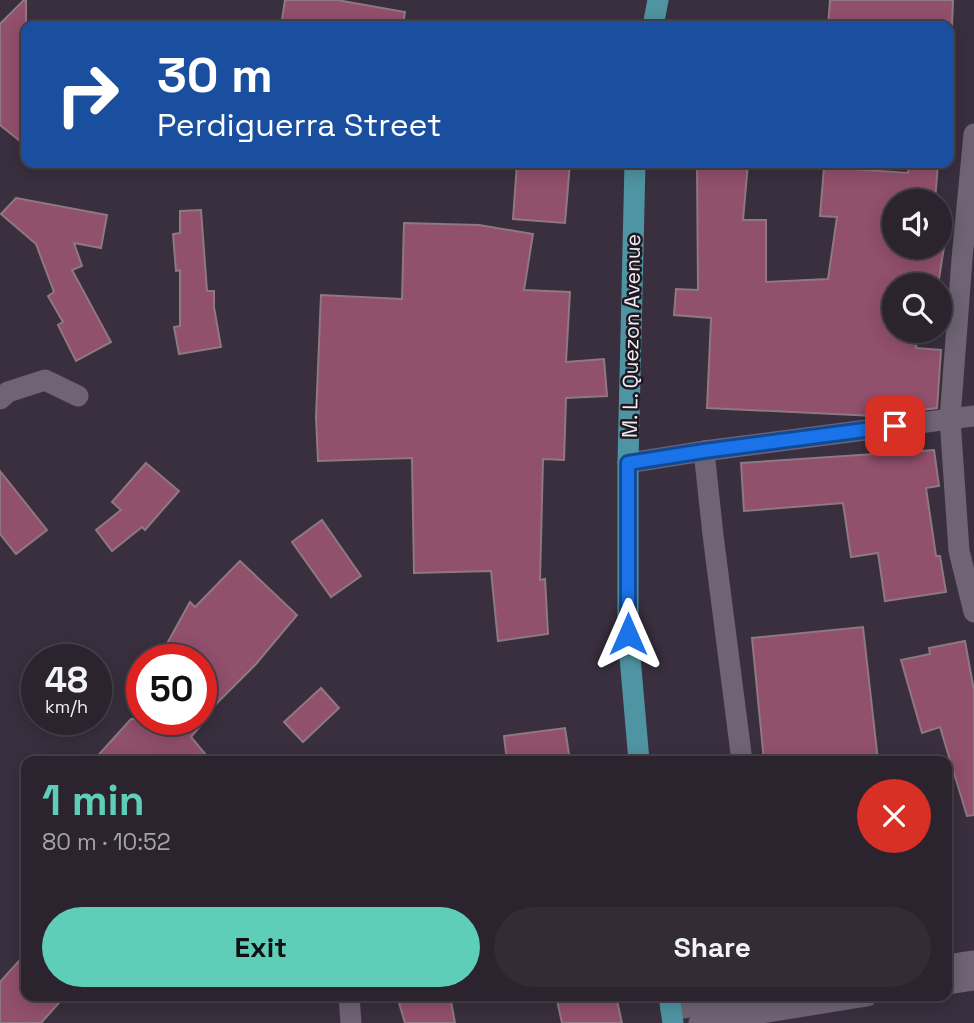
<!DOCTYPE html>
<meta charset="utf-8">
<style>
:root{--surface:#2b232e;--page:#332b36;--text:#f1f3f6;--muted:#a6a4aa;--line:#47404a;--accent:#5eceb8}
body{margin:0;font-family:"Space Grotesk",sans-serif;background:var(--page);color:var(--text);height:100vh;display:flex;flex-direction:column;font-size:26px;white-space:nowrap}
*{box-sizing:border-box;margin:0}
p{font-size:23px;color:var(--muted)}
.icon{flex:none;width:38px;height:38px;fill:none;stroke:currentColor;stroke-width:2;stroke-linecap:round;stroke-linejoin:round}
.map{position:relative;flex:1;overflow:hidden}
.sheet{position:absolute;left:21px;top:756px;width:931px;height:245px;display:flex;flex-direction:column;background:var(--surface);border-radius:14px;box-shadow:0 4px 18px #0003,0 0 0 2px var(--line)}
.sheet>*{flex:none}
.top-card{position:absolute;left:21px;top:21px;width:933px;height:147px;border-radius:14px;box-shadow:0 4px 18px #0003,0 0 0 2px var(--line);background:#1a4fa0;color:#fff;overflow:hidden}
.tools{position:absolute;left:882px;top:189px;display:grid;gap:14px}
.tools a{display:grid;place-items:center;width:70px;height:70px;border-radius:50%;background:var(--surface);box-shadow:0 4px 18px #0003,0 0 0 2px var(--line);font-size:35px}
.speed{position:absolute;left:21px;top:644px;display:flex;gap:14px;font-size:35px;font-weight:700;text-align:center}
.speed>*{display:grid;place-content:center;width:91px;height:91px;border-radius:50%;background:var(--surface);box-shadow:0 4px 18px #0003,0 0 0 2px var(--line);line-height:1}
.speed small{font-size:18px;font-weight:400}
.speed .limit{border:10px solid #d22;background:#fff;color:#111}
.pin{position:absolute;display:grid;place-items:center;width:60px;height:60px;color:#fff;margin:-30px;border-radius:14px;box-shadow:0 4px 10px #0006}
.me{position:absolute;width:77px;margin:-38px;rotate:0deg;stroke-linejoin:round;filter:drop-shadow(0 0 5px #0008)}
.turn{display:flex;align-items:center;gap:24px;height:147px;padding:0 21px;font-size:32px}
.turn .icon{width:91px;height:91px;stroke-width:2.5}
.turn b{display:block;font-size:49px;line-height:60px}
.round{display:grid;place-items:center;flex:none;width:74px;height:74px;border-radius:37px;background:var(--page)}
.overview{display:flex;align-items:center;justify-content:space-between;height:119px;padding:0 21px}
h1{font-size:42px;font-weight:800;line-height:52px;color:var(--accent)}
.button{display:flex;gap:14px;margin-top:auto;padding:14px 21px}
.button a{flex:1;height:80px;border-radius:42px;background:var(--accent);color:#111;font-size:28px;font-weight:800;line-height:80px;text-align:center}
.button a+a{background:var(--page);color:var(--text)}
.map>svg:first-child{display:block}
.building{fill:#91506c;stroke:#8f7880;stroke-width:2}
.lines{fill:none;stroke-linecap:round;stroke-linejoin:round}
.minor{stroke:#6f6374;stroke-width:21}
.major{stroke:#4f94a2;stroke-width:21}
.route-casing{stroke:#114b97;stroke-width:18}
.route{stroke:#1a73e8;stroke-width:12}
.labels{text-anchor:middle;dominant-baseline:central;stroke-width:5;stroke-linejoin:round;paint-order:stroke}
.street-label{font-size:21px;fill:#f2ebf5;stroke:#1e1920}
</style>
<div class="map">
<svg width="974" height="1023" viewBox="0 0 974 1023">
<rect width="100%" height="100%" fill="#392f3e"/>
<g class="building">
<path d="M24,0H26V146L0,125V24Z"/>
<path d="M285,0H337L405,12L403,26H281Z"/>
<path d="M830,0H953L952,26H828Z"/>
<path d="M517,163H570L565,223L513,219Z"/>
<path d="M697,163H748L743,220H766V282L828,279L837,217L820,216L824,167L908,173L909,163H938L935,201H894V247H940V240L945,241L938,285H894V331H918L916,348L941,350L937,408L875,416L707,408L711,318L674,315L676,289L698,290Z"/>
<path d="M16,198L107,215L101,248L74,243L82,266L72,270L111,342L76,361L58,325L63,322L48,296L54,292L36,244L1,214Z"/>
<path d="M201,210L207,291H214V307L221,347L179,354L174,327L180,326V270L176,271L173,234L180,233V211Z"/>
<path d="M404,223L479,225L533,234L524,290L570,292L566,362L604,359L607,396L566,398L564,460L543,459L540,580L545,579L548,634L498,641L491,571L414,573L412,458L318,461L316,417L321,295L402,299Z"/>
<path d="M934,450L939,486L926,488L936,556H940L946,592L885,601L878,553L851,557L843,503L744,511L741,463Z"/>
<path d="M146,463L179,491L145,530L142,527L112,551L96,530L121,510L112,502Z"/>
<path d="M0,471L47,530L16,554L0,534Z"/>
<path d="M322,520L361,576L331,597L292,542Z"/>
<path d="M240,561L297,615L256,664L201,719V660H158L190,602L195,607Z"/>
<path d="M863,627L878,761H764L752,638Z"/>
<path d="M965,641L974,691V815L967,816L940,727L922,733L901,660L930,654L929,648Z"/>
<path d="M321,688L339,708L303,742L284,722Z"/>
<path d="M131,719H206L191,737L211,761H93Z"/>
<path d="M565,728L570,761H507L504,736Z"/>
<path d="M26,953V996H65L41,1023H0V982Z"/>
<path d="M397,996H450L455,1023H405Z"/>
<path d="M556,996H616L622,1023H562Z"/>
</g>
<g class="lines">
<g class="minor">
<path d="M974,134L962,259L950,419L959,551L974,612"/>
<path d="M0,399L8,392L45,380L78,396"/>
<path d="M704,451L713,535L742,761"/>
<path d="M628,463L704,451L974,416"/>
<path d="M947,965L974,961"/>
<path d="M947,984L974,980"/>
<path d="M349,996L351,1023"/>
<path d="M671,1010L759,996"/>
<path d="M699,1023L867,996"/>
</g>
<g class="major">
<path d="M653,26L658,0"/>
<path d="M635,163L628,463V634L639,761"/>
<path d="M669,996L673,1023"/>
</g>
</g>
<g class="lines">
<g class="route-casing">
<path id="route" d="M628,634V463L704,451L895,426"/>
</g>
<use href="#route" class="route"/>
</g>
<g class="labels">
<g class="street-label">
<text transform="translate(631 336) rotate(-89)">M. L. Quezon Avenue</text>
</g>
</g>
</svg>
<div class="tools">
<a><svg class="icon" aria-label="sound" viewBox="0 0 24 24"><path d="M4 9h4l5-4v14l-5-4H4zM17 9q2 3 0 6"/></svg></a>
<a><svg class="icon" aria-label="search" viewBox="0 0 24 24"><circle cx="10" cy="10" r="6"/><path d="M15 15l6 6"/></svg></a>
</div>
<div class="speed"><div>48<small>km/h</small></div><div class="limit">50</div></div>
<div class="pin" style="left:895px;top:426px;background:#d93025"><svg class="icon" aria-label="arrive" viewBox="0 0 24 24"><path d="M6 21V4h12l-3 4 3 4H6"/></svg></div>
<svg class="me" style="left:628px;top:634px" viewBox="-20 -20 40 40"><path d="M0-17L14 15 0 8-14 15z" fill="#1a73e8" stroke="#fff" stroke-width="4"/></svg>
<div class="top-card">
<div class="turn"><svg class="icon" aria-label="right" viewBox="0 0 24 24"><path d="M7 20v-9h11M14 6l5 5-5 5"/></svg><div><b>30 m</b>Perdiguerra Street</div></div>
</div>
<section class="sheet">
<div class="overview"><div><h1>1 min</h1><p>80 m · 10:52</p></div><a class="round" style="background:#d93025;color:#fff"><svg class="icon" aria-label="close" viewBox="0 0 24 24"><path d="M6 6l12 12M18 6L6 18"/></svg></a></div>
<div class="button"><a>Exit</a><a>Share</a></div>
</section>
</div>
